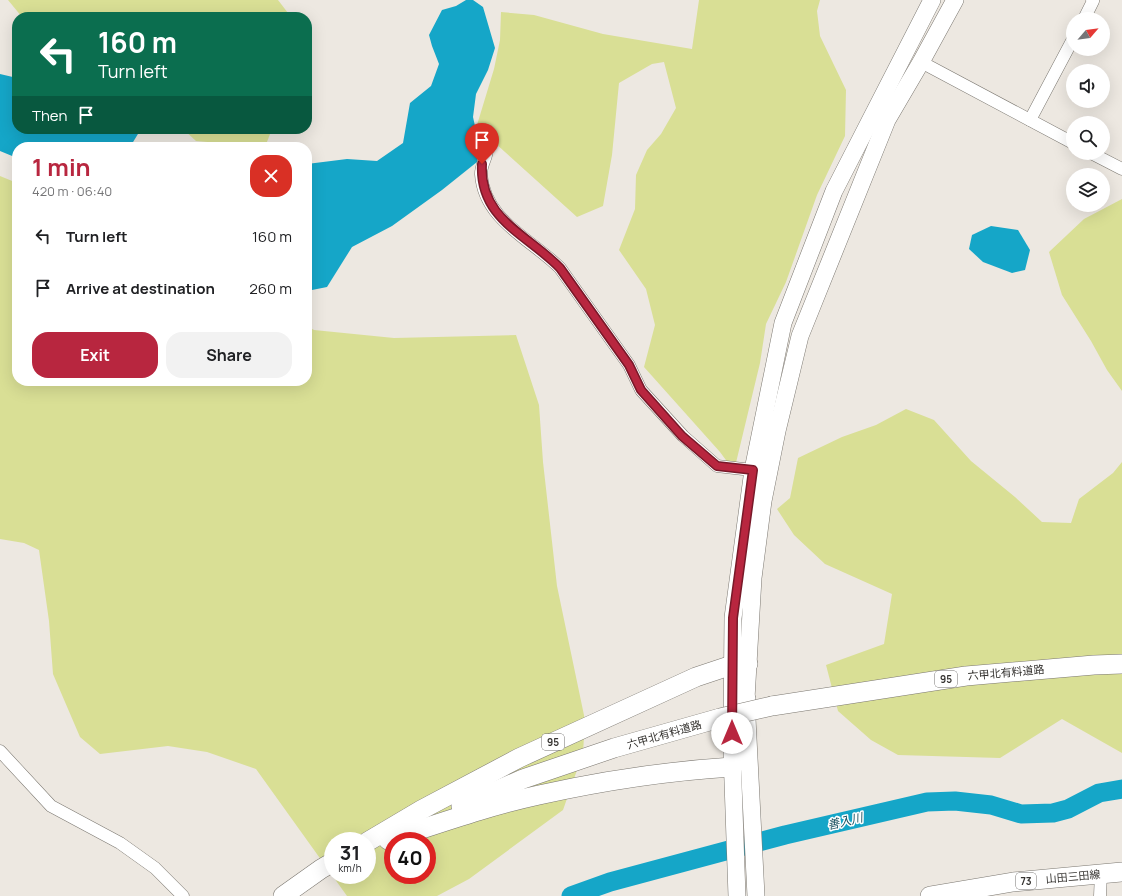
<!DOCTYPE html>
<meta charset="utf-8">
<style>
:root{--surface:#fff;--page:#f2f2f2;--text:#202124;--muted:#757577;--accent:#b8263f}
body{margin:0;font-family:Manrope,"Noto Sans JP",sans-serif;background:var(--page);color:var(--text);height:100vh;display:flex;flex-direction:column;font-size:15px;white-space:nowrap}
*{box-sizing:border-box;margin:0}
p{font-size:13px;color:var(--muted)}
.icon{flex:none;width:22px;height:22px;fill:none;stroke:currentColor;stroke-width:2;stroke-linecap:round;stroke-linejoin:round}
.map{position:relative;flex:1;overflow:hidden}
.sheet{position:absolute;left:12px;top:142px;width:300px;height:244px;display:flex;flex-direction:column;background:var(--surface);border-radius:16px;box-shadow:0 4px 16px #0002}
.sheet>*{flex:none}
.banner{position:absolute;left:12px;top:12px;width:300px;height:122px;border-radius:16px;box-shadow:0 4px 16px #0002;background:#0b6e4f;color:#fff;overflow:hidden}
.needle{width:26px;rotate:62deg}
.buttons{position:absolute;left:1066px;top:12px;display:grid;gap:8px}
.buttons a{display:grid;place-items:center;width:44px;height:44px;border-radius:50%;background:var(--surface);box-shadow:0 4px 16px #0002;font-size:20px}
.speed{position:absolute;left:324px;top:832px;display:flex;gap:8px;font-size:20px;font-weight:700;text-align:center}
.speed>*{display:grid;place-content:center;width:52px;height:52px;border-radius:50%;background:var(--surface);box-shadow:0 4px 16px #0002;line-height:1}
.speed small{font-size:10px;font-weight:400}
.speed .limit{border:6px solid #d22;background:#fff;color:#111}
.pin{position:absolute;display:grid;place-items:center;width:34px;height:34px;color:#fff;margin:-41px -17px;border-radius:50% 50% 50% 0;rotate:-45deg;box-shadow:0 0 4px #0007}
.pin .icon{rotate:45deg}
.me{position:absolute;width:44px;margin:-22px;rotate:0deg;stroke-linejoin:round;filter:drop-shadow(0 0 3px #0008)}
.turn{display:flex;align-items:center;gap:14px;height:84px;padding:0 20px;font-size:18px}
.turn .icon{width:52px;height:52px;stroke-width:2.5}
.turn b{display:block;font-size:28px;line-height:34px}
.then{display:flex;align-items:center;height:38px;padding:0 20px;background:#0003;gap:8px;font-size:15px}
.round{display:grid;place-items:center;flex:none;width:42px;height:42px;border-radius:16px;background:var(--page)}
.summary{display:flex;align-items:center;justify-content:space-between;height:68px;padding:0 20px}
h1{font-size:24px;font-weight:700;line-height:30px;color:var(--accent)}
.cta{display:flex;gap:8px;margin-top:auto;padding:8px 20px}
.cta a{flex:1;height:46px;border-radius:16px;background:var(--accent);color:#fff;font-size:16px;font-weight:700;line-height:46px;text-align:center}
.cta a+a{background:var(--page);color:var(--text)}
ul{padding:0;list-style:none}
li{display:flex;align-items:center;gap:12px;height:52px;padding:0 20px}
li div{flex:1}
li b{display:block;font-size:15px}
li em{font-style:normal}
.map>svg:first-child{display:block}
.green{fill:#d9df95;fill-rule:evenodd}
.water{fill:#15a6c8}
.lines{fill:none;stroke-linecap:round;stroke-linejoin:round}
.river{stroke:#15a6c8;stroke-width:19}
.street-casing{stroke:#7b7770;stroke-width:13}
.secondary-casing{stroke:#7b7770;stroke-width:18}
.primary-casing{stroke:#7b7770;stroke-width:20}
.street{stroke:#fff;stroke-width:12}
.secondary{stroke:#fff;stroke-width:17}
.primary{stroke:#fff;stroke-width:19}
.primary-bridge-casing{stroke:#7b7770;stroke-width:20;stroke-linecap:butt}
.primary-bridge{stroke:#fff;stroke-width:19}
.route-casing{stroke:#781929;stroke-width:10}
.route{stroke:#b8263f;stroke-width:7}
.labels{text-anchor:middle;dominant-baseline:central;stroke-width:3;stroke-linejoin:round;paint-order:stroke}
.shield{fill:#fff;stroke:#72706e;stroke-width:1}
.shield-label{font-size:10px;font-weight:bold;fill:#353330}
.street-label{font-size:11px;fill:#353330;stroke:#fff}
.water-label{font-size:12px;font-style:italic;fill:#215563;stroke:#fff}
</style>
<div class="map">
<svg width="1122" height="896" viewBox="0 0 1122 896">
<rect width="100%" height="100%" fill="#ede8e1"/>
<g class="green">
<path d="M8,0H278L288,13L287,17H22Z"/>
<path d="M699,0H820L817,11L820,36L846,90L845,136L817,195L786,282L766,324L760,363L734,471L720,452L644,367L655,325L646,289L619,250L635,209L636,175L647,150L661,134L676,108L664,62L652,64L619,83L612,155L603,206L577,217L495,143L477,125L494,69L500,40L501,12L534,15L603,34L692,49Z"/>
<path d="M183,129H272L265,147L196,141Z"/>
<path d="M0,176L17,183V381H307V326L314,330L394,338L516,335L539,405L543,462L557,586L585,720L583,753L563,810L469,879L437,896H347L256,769L207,752L168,746L100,754L80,737L53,674L49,621L39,550L24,543L0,539ZM333,841H367V875H333ZM393,841H427V875H393Z"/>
<path d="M1122,199V391L1107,370L1091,341L1062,295L1049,252L1084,219Z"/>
<path d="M906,409L934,420L971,461L1015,497L1042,522L1071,523L1079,499L1113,473L1122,462V753L1062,719L1000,758L898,755L871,740L838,711L826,665L884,644L892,594L825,564L794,535L777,509L790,498L798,458L842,437L876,425Z"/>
</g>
<g class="water">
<path d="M466,0H473L483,7L495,48L488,70L476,94L473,117L479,144L477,162L442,190L392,226L352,247L327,287L307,291V164L347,159L377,161L403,143L410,103L431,86L439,64L432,46L429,35L442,10L456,6Z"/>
<path d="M0,74L17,78V129H141L130,147H17V158L0,151Z"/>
<path d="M991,226L1018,230L1030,250L1025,270L1012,273L983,262L969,249L972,235Z"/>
</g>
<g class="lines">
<path class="river" d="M571,896L610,882L785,835L927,802L955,801L991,805L1021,814L1053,813L1068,809L1099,793L1122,789"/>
<g class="street-casing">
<g id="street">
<path d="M1084,19L1093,1L1092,0"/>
<path d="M921,62L1073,143"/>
<path d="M1030,120L1073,39"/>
<path d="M487,147C488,157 481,163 481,174C484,220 531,239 560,268L629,365L641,390L683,436L717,466L761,471"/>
<path d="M1091,153L1122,169"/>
<path d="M0,751L51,806L120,843L155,868L183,896"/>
<path d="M1100,896L1101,873"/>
</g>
</g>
<g class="secondary-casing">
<g id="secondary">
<path d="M732,728L733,618L753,470L783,323L834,191L932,0"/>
<path d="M732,753L737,896"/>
<path d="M756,896L746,699L748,664L753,578L763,501L777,431L800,336L887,120L921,62L955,0"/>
</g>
</g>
<g class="primary-casing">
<g id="primary">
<path d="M772,706L966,676L1094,665L1122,664"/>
<path d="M461,806L523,779L614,748L720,718"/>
<path d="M388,840C438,824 488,806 539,795C602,781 668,771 732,767L738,759L740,717L746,699"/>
<path d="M367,842L421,810L519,758L696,677L732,665L748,664"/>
<path d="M283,896L321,869L333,862"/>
<path d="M930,896L1013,882L1122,872"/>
</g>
</g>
<use href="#street" class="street"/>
<use href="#secondary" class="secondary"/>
<use href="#primary" class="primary"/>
<g class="primary-bridge-casing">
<path id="primary-bridge" d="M720,718L772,706"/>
</g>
<use href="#primary-bridge" class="primary-bridge"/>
</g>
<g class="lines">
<g class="route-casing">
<path id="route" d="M482,164C479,219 527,234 560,268L629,365L641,390L682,436L717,466L753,470L733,618L732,733"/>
</g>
<use href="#route" class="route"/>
</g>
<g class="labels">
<g class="shield">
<rect x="935" y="671" width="22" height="16" rx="3"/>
<rect x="542" y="734" width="22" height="16" rx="3"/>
<rect x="1016" y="873" width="20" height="16" rx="3"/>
</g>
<g class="shield-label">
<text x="946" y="679">95</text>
<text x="553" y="742">95</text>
<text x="1026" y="881">73</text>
</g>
<g class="street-label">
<text transform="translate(1006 672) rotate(-5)">六甲北有料道路</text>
<text transform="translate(664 734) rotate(-16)">六甲北有料道路</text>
<text transform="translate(1073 876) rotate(-5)">山田三田線</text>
</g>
<g class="water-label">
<text transform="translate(845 821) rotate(-13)">善入川</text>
</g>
</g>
</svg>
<div class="buttons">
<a><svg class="needle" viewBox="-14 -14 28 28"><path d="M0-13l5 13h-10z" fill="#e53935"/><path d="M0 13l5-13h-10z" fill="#757577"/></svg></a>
<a><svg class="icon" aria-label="sound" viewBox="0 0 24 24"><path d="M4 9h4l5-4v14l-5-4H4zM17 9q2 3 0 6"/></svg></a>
<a><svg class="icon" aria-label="search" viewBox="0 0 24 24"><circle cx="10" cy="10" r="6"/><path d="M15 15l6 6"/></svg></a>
<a><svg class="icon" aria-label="layers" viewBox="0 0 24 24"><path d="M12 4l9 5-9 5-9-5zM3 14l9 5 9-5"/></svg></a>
</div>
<div class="speed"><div>31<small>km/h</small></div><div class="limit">40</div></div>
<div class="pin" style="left:482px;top:164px;background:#d93025"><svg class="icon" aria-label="arrive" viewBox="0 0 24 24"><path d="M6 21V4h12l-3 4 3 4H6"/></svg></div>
<svg class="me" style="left:732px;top:733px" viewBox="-20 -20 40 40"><circle r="19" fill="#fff"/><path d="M0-13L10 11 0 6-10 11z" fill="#b8263f"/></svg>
<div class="banner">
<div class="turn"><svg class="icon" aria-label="left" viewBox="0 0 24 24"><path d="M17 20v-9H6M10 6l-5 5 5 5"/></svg><div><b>160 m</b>Turn left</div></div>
<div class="then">Then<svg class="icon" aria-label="arrive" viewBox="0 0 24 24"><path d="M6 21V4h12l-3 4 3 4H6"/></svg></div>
</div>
<section class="sheet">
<div class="summary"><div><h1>1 min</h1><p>420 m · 06:40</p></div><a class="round" style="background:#d93025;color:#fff"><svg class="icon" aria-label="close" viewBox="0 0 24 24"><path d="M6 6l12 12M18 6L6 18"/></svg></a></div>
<ul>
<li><svg class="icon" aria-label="left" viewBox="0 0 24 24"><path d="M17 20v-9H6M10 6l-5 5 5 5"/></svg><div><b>Turn left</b></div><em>160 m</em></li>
<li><svg class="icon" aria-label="arrive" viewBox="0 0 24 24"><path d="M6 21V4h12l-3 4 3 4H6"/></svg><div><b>Arrive at destination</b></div><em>260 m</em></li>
</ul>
<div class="cta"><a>Exit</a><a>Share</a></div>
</section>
</div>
